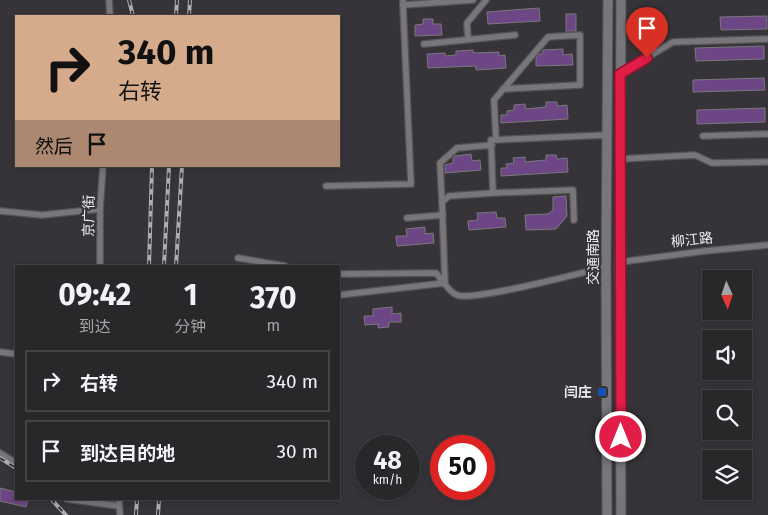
<!DOCTYPE html>
<html lang="zh">
<meta charset="utf-8">
<style>
:root{--surface:#28272a;--page:#302f32;--text:#f1f3f6;--muted:#a5a5a8;--line:#444447}
body{margin:0;font-family:"Fira Sans","Noto Sans SC",sans-serif;background:var(--page);color:var(--text);height:100vh;display:flex;flex-direction:column;font-size:19px;white-space:nowrap}
*{box-sizing:border-box;margin:0}
p{font-size:16px;color:var(--muted)}
.icon{flex:none;width:28px;height:28px;fill:none;stroke:currentColor;stroke-width:2;stroke-linecap:round;stroke-linejoin:round}
.map{position:relative;flex:1;overflow:hidden}
.sheet{position:absolute;left:15px;top:265px;width:325px;height:235px;display:flex;flex-direction:column;background:var(--surface);border-radius:0px;box-shadow:0 2px 8px #0003,0 0 0 1px var(--line)}
.sheet>*{flex:none}
.banner{position:absolute;left:15px;top:15px;width:325px;height:152px;border-radius:0px;box-shadow:0 2px 8px #0003,0 0 0 1px var(--line);background:#d6ab8b;color:#111;overflow:hidden}
.needle{width:32px;rotate:177deg}
.fabs{position:absolute;left:702px;top:270px;display:grid;gap:10px}
.fabs a{display:grid;place-items:center;width:50px;height:50px;border-radius:0px;background:var(--surface);box-shadow:0 2px 8px #0003,0 0 0 1px var(--line);font-size:25px}
.speed{position:absolute;left:355px;top:435px;display:flex;gap:10px;font-size:25px;font-weight:700;text-align:center}
.speed>*{display:grid;place-content:center;width:65px;height:65px;border-radius:50%;background:var(--surface);box-shadow:0 2px 8px #0003,0 0 0 1px var(--line);line-height:1}
.speed small{font-size:12px;font-weight:400}
.speed .limit{border:8px solid #d22;background:#fff;color:#111}
.pin{position:absolute;display:grid;place-items:center;width:42px;height:42px;color:#fff;margin:-51px -21px;border-radius:50% 50% 50% 0;rotate:-45deg;box-shadow:0 0 5px #0007}
.pin .icon{rotate:45deg}
.me{position:absolute;width:55px;margin:-28px;rotate:0deg;stroke-linejoin:round;filter:drop-shadow(0 0 4px #0008)}
.turn{display:flex;align-items:center;gap:18px;height:105px;padding:0 20px;font-size:22px}
.turn .icon{width:65px;height:65px;stroke-width:2.5}
.turn b{display:block;font-size:35px;line-height:42px}
.then{display:flex;align-items:center;height:48px;padding:0 20px;background:#0003;gap:10px;font-size:19px}
.eta{display:flex;justify-content:space-evenly;align-items:center;height:85px;text-align:center}
.eta b{font-size:30px;font-weight:700;line-height:35px}
ul{padding:0;list-style:none}
li{display:flex;align-items:center;gap:15px;height:62px;margin:0 10px 8px;padding:0 10px;border:2px solid var(--line);border-radius:0px}
li div{flex:1}
li b{display:block;font-size:19px}
li em{font-style:normal}
.map>svg:first-child{display:block}
.building{fill:#6d4686;stroke:#7b787d}
.lines{fill:none;stroke-linecap:round;stroke-linejoin:round}
.minor-casing{stroke:#545255;stroke-width:8}
.secondary-casing{stroke:#545255;stroke-width:11}
.minor{stroke:#78767a;stroke-width:5.5}
.secondary{stroke:#78767a;stroke-width:9}
.rail-casing{stroke:#afadb1;stroke-width:4}
.rail{stroke:#363438;stroke-width:2;stroke-dasharray:5.5;stroke-linecap:butt}
.route-casing{stroke:#92132f;stroke-width:12}
.route{stroke:#e11d48;stroke-width:9}
.transit-dot{fill:#1a4fb4;stroke:#363438;stroke-width:2}
.labels{text-anchor:middle;dominant-baseline:central;stroke-width:4.5;stroke-linejoin:round;paint-order:stroke}
.street-label{font-size:14px;fill:#eeecef;stroke:#363438}
.poi-label{font-size:14px;font-weight:bold;fill:#eeecef;stroke:#363438;text-anchor:end}
</style>
<div class="map">
<svg width="768" height="515" viewBox="0 0 768 515">
<rect width="100%" height="100%" fill="#363438"/>
<g class="building">
<path d="M539,8L540,21L488,24L487,12Z"/>
<rect x="566" y="14" width="10" height="17"/>
<path d="M767,16V29L721,30L720,17Z"/>
<path d="M423,19H433V24H441L442,35L415,36V25L423,24Z"/>
<path d="M764,46V59L696,61L695,48Z"/>
<path d="M563,49V55L572,54L573,65L536,66V58L539,54H542L543,50Z"/>
<path d="M473,50V53L499,52V56L505,55L506,68L476,70V66L428,68L427,54L445,53V56L456,55V51Z"/>
<path d="M764,78L765,90L693,92V80Z"/>
<path d="M546,102H557V106L567,105L568,119L501,123V115H507V111L514,110V105L525,104L526,109L546,107Z"/>
<path d="M765,108V122L697,124V110Z"/>
<path d="M471,154L472,161L480,160L481,170L445,173V165L453,163V158L455,156Z"/>
<path d="M546,155H556L557,159L567,158L568,172L501,176V168H507L506,164L514,163L513,158L525,157V162L546,160Z"/>
<path d="M566,196L567,216L556,229L526,230L525,215L548,214L553,210V197Z"/>
<path d="M496,212L497,218H505L506,227L469,230L468,221L478,220L477,213Z"/>
<path d="M425,227V234L433,233L434,243L397,246L396,236H407L406,229Z"/>
<path d="M392,307V314L401,313V322H389V327L378,328V324L365,325L364,316H373V309Z"/>
<path d="M0,488L16,492V499H28L26,507L0,501Z"/>
</g>
<g class="lines">
<g class="minor-casing">
<g id="minor">
<path d="M109,0L110,16"/>
<path d="M403,0V5L473,0"/>
<path d="M468,39L467,23L486,0"/>
<path d="M424,44L515,35"/>
<path d="M620,74L673,42L768,39"/>
<path d="M703,136L768,134"/>
<path d="M496,139L494,100L548,37L580,35V85L503,89"/>
<path d="M620,159L695,155L712,163L768,162"/>
<path d="M326,186L411,184L403,5"/>
<path d="M493,193L573,190L574,220"/>
<path d="M442,202L440,163L457,148L492,145"/>
<path d="M0,211L42,215L100,209"/>
<path d="M407,218L443,215"/>
<path d="M238,258L285,266"/>
<path d="M620,262L705,251L768,245"/>
<path d="M100,266V209L103,166"/>
<path d="M339,274L436,273C442,280 449,292 457,295C473,302 583,272 606,267"/>
<path d="M339,295L445,283L442,202L449,196L493,193L491,140L607,135"/>
<path d="M0,352L16,354"/>
<path d="M0,453L16,463"/>
<path d="M67,499L119,506"/>
<path d="M119,499L120,515"/>
</g>
</g>
<g class="secondary-casing">
<g id="secondary">
<path d="M621,0L620,262L621,515"/>
<path d="M607,515L606,267L608,0"/>
</g>
</g>
<use href="#minor" class="minor"/>
<use href="#secondary" class="secondary"/>
<g class="rail-casing">
<g id="rail">
<path d="M129,0L133,16"/>
<path d="M176,16L177,0"/>
<path d="M189,16L190,0"/>
<path d="M149,266L152,166"/>
<path d="M164,266L169,166"/>
<path d="M176,266L182,166"/>
<path d="M0,458L16,468"/>
<path d="M51,499L66,515"/>
<path d="M136,515L137,499"/>
<path d="M158,515L159,499"/>
</g>
</g>
<use href="#rail" class="rail"/>
</g>
<g class="lines">
<g class="route-casing">
<path id="route" d="M621,437L620,74L647,58"/>
</g>
<use href="#route" class="route"/>
</g>
<rect class="transit-dot" x="597" y="387" width="10" height="10" rx="2.5"/>
<g class="labels">
<g class="street-label">
<text transform="translate(89 216) rotate(-89)">京广街</text>
<text transform="translate(692 240) rotate(-6)">柳江路</text>
<text transform="translate(593 257) rotate(-90)">交通南路</text>
</g>
<g class="poi-label">
<text x="592" y="392">闫庄</text>
</g>
</g>
</svg>
<div class="fabs">
<a><svg class="needle" viewBox="-14 -14 28 28"><path d="M0-13l5 13h-10z" fill="#e53935"/><path d="M0 13l5-13h-10z" fill="#a5a5a8"/></svg></a>
<a><svg class="icon" aria-label="sound" viewBox="0 0 24 24"><path d="M4 9h4l5-4v14l-5-4H4zM17 9q2 3 0 6"/></svg></a>
<a><svg class="icon" aria-label="search" viewBox="0 0 24 24"><circle cx="10" cy="10" r="6"/><path d="M15 15l6 6"/></svg></a>
<a><svg class="icon" aria-label="layers" viewBox="0 0 24 24"><path d="M12 4l9 5-9 5-9-5zM3 14l9 5 9-5"/></svg></a>
</div>
<div class="speed"><div>48<small>km/h</small></div><div class="limit">50</div></div>
<div class="pin" style="left:647px;top:58px;background:#d93025"><svg class="icon" aria-label="arrive" viewBox="0 0 24 24"><path d="M6 21V4h12l-3 4 3 4H6"/></svg></div>
<svg class="me" style="left:621px;top:437px" viewBox="-20 -20 40 40"><circle r="17" fill="#e11d48" stroke="#fff" stroke-width="3"/><path d="M0-11L8 9 0 5-8 9z" fill="#fff"/></svg>
<div class="banner">
<div class="turn"><svg class="icon" aria-label="right" viewBox="0 0 24 24"><path d="M7 20v-9h11M14 6l5 5-5 5"/></svg><div><b>340 m</b>右转</div></div>
<div class="then">然后<svg class="icon" aria-label="arrive" viewBox="0 0 24 24"><path d="M6 21V4h12l-3 4 3 4H6"/></svg></div>
</div>
<section class="sheet">
<div class="eta">
<div><b>09:42</b><p>到达</p></div>
<div><b>1</b><p>分钟</p></div>
<div><b>370</b><p>m</p></div>
</div>
<ul>
<li><svg class="icon" aria-label="right" viewBox="0 0 24 24"><path d="M7 20v-9h11M14 6l5 5-5 5"/></svg><div><b>右转</b></div><em>340 m</em></li>
<li><svg class="icon" aria-label="arrive" viewBox="0 0 24 24"><path d="M6 21V4h12l-3 4 3 4H6"/></svg><div><b>到达目的地</b></div><em>30 m</em></li>
</ul>
</section>
</div>
